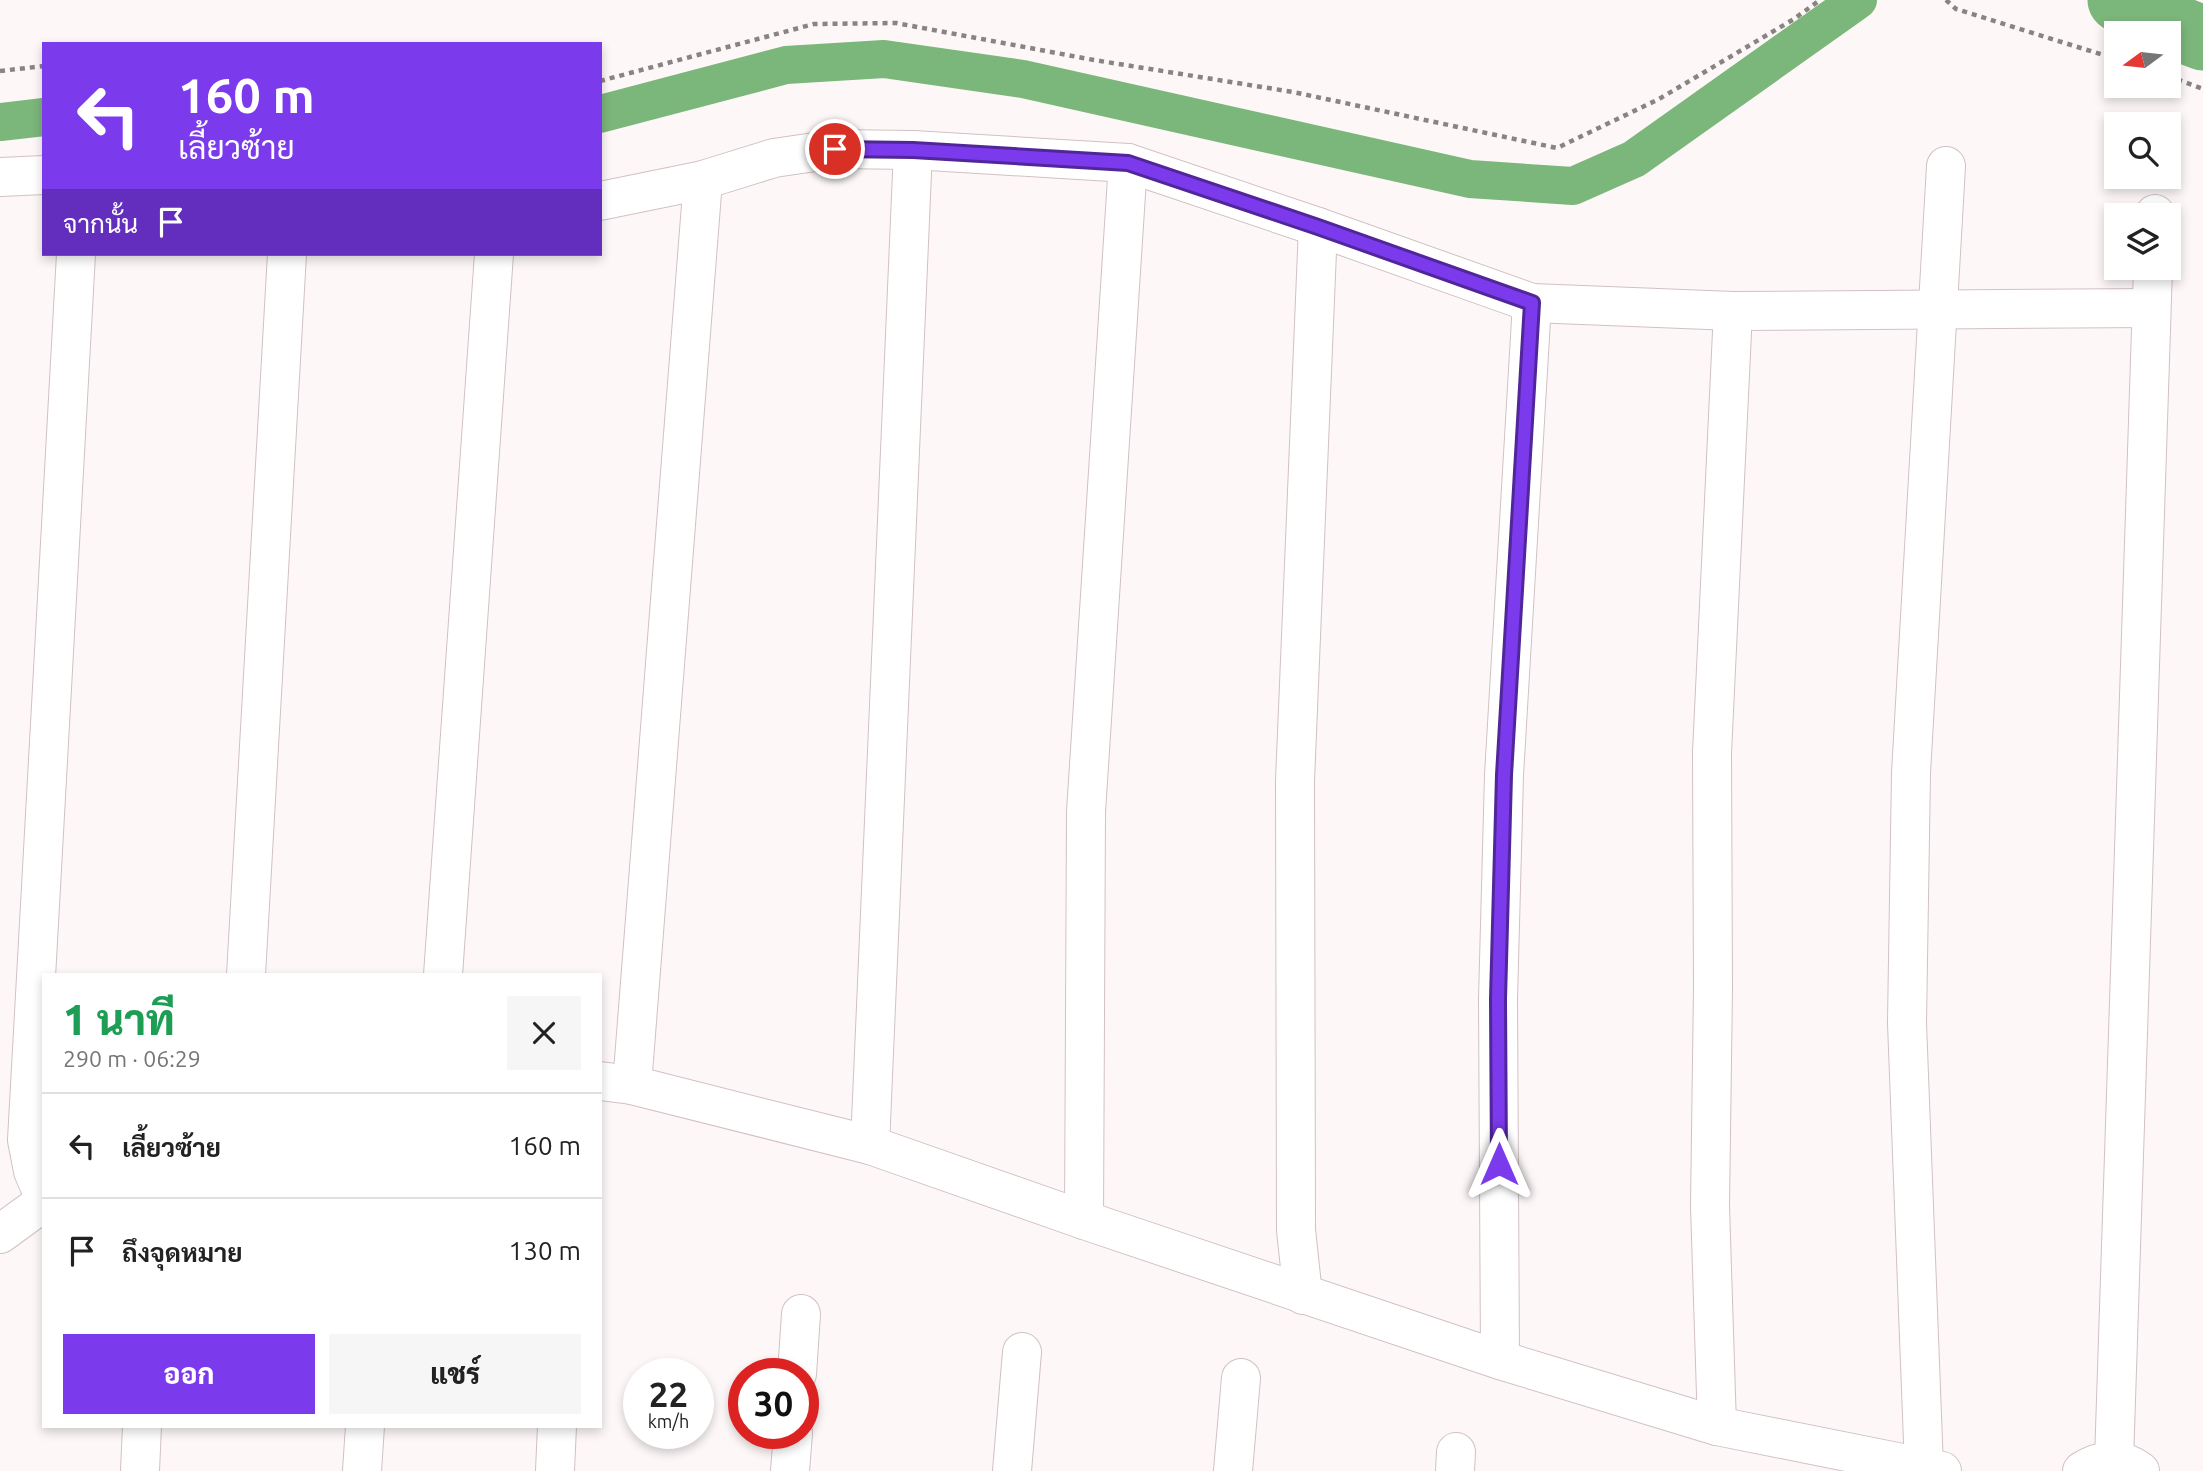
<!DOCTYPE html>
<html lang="th">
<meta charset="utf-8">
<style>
:root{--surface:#fff;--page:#f6f6f6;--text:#222;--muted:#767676;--line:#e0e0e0;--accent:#7c3aed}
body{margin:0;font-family:Ubuntu,Sarabun,sans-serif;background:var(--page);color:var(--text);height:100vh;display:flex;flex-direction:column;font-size:26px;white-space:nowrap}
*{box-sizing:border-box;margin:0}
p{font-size:23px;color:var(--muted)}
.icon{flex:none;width:38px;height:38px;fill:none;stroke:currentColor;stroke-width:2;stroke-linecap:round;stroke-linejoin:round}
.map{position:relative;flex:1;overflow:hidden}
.sheet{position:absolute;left:42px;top:973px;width:560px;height:455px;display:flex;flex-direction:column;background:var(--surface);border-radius:0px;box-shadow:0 4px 10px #0003}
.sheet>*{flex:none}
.hud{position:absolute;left:42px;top:42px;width:560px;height:214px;border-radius:0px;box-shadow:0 4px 10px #0003;background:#7c3aed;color:#fff;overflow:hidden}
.needle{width:46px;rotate:255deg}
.tools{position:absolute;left:2104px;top:21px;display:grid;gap:14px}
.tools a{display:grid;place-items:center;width:77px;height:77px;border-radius:0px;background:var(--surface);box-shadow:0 4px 10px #0003;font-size:35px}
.speed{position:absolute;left:623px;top:1358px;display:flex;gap:14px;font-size:35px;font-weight:700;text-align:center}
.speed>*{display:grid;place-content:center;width:91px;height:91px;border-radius:50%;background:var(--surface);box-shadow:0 4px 10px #0003;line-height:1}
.speed small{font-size:18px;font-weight:400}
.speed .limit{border:10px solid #d22;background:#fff;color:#111}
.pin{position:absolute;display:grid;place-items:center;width:60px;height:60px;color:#fff;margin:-30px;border:4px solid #fff;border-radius:50%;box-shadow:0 2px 7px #0007}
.me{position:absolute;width:77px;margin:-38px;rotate:0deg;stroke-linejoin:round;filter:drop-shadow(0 0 5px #0008)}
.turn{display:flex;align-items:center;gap:24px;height:147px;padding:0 21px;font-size:32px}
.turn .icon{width:91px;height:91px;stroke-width:2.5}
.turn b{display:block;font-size:49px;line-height:60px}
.then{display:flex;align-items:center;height:66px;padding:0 21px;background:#0003;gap:14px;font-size:26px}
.round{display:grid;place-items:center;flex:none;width:74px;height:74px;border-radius:0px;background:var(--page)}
.headline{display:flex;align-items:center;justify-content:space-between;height:119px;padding:0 21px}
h1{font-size:42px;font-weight:800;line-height:52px;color:#1e9e55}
.cta{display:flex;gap:14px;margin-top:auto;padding:14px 21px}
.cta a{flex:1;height:80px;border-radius:0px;background:var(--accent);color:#fff;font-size:28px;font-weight:800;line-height:80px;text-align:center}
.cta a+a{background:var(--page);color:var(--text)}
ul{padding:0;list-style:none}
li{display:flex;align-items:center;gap:21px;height:105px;padding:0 21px;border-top:2px solid var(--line)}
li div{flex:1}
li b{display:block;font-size:26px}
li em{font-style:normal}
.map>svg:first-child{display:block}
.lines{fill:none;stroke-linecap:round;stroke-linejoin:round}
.canal{stroke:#7bb67a;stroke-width:38}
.river{stroke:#7bb67a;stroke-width:65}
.minor-casing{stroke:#d1c1c4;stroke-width:40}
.path{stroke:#898384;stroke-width:4.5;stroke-dasharray:5 5;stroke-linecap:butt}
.minor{stroke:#fff;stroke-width:38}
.route-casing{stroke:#51269a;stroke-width:18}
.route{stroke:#7c3aed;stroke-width:12}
</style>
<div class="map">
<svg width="2203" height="1471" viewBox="0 0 2203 1471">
<rect width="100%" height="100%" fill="#fdf7f8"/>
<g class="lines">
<g class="canal">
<path d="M600,114L786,65L884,59L1023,79L1470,179L1573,186L1634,159L1858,0"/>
<path d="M0,122L44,117"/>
</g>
<path class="river" d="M2120,0L2149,17L2203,38"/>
<g class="minor-casing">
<g id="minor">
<path d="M0,177L44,175"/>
<path d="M600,201L703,180L774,158L835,149L913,150L1128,163L1318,227L1532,303L1733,311L2151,308"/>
<path d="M2155,215V214"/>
<path d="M246,975L287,254"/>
<path d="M443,975L494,254"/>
<path d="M600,1081L632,1085L870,1145L1084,1220L1500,1360L1717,1426L1942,1471"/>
<path d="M632,1085L703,180"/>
<path d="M870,1145L913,150"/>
<path d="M44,1197L33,1171L27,1140L76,254"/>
<path d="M1084,1220L1086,812L1128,163"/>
<path d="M0,1234L44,1202"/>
<path d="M1303,1295L1296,1230L1295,781L1318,227"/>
<path d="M1500,1360L1498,999L1504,775L1532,303"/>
<path d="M797,1374L801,1314"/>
<path d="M1717,1426L1710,1206L1713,988L1712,753L1733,311"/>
<path d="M2114,1461L2153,268"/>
<path d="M1924,1468L1907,1023L1911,773L1946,166"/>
<path d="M140,1471L142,1426"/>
<path d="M362,1471L365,1426"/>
<path d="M555,1471L557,1426"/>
<path d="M790,1471L793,1433"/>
<path d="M1012,1471L1022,1352"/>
<path d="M1233,1471L1241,1378"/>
<path d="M1455,1471L1456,1452"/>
<path d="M2082,1471C2101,1459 2121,1457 2140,1471"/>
</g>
</g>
<g class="path">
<path d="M1946,0L1956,9L2116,59"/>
<path d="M0,71L44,66"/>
<path d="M2168,76L2203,89"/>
<path d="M600,81L814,24L896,23L1094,60L1293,92L1557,148L1659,99L1794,19L1820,0"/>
</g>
<use href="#minor" class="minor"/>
</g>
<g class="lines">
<g class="route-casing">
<path id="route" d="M835,149L913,150L1128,163L1318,227L1532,303L1504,775L1498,999L1499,1164"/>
</g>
<use href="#route" class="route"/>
</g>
</svg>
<div class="tools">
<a><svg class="needle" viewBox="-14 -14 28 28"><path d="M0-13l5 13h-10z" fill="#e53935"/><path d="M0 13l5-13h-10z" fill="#767676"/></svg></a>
<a><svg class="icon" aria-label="search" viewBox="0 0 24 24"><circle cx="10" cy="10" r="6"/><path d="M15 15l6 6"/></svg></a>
<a><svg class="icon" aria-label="layers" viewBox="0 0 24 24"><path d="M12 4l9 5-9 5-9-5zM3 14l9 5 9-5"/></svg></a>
</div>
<div class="speed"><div>22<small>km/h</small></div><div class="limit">30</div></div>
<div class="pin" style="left:835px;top:149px;background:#d93025"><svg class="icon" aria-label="arrive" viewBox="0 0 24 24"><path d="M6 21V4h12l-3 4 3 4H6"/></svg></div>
<svg class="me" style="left:1499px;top:1164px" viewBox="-20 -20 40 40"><path d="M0-17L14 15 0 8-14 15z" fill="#7c3aed" stroke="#fff" stroke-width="4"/></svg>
<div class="hud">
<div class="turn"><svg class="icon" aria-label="left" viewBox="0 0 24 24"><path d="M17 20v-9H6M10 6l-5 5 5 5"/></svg><div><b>160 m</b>เลี้ยวซ้าย</div></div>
<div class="then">จากนั้น<svg class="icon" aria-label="arrive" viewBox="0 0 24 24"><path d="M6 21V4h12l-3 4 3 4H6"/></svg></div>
</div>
<section class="sheet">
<div class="headline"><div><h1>1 นาที</h1><p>290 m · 06:29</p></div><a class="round"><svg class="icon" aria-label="close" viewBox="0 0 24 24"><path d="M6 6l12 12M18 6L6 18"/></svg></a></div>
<ul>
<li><svg class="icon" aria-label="left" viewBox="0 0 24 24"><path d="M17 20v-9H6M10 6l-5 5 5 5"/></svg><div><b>เลี้ยวซ้าย</b></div><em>160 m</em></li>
<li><svg class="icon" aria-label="arrive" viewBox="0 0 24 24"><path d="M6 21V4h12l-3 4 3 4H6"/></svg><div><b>ถึงจุดหมาย</b></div><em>130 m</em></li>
</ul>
<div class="cta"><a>ออก</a><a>แชร์</a></div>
</section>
</div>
